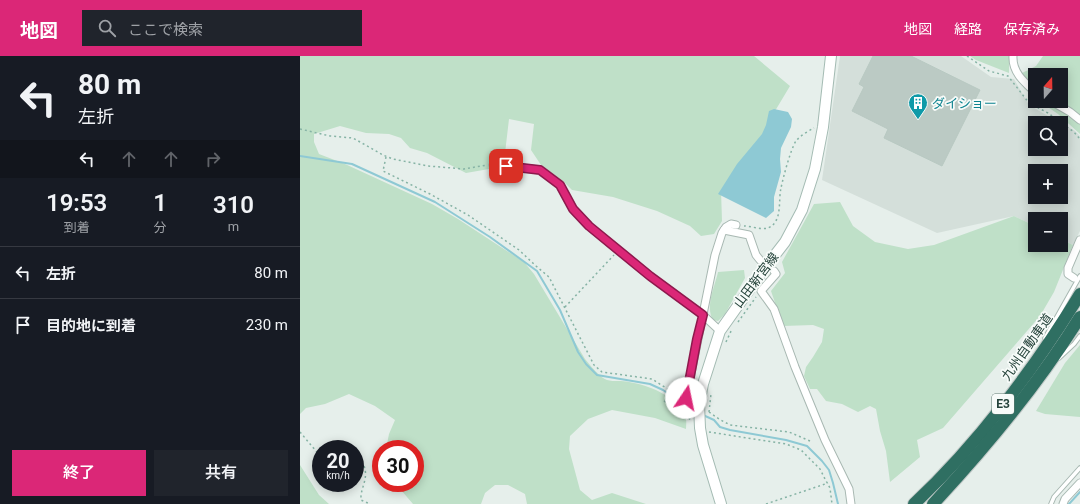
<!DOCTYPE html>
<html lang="ja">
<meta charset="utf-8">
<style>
:root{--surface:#171b24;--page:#20242c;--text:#f1f3f6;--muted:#9ea1a6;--line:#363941;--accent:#db2777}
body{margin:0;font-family:Roboto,"Noto Sans JP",sans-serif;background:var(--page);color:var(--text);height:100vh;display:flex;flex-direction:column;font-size:15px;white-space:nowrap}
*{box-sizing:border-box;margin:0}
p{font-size:13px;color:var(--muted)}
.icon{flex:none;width:22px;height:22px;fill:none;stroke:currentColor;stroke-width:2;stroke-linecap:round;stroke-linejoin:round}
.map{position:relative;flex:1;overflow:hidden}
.side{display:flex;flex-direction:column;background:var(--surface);width:300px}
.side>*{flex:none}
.guide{background:#171b24;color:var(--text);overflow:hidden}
.needle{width:26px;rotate:20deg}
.buttons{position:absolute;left:728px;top:12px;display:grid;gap:8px}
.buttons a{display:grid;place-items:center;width:40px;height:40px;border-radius:0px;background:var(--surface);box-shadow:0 2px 10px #0003;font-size:20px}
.speed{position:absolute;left:12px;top:384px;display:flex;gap:8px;font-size:20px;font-weight:700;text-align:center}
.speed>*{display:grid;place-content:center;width:52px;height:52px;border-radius:50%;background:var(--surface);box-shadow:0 2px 10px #0003;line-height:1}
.speed small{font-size:10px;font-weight:400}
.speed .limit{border:6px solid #d22;background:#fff;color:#111}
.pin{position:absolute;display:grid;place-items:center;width:34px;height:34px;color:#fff;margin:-17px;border-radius:8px;box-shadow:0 2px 6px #0006}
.me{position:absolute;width:44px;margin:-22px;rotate:11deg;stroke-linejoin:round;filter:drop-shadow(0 0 3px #0008)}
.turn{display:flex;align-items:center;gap:14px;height:84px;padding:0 12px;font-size:18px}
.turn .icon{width:52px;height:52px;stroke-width:2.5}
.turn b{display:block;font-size:28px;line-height:34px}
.lanes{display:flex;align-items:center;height:38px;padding:0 12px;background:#0003;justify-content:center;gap:20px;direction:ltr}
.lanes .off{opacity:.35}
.eta{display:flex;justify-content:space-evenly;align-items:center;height:68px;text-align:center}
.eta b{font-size:24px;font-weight:600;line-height:28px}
.button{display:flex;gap:8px;margin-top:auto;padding:8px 12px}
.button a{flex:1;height:46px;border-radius:0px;background:var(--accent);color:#fff;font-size:16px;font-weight:600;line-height:46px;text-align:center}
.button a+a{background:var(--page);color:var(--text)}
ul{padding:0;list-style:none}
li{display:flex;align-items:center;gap:12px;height:52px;padding:0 12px;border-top:1px solid var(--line)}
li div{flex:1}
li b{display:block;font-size:15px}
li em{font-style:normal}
header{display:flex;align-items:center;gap:24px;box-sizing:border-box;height:56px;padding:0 20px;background:var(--accent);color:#fff}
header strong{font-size:19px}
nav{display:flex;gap:22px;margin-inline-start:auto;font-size:14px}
.search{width:280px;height:36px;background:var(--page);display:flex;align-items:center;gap:10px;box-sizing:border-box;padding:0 14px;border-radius:0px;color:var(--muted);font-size:15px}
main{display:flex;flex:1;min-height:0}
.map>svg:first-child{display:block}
.built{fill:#d4dfda;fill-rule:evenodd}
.green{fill:#bfe0c8}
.water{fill:#8ec9d4}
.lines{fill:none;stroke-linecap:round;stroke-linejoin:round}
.stream{stroke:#8ec9d4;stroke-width:2}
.building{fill:#bbcac4;stroke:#b8c9c2}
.service-casing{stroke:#a8b8b2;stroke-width:5.5}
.minor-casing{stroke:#a8b8b2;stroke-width:9}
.secondary-casing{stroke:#a4bbb3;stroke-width:12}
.motorway-casing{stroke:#c2cac8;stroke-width:14}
.path{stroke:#86b3a5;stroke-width:1.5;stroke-dasharray:2 3;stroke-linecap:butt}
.service{stroke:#fff;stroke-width:3.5}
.minor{stroke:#fff;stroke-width:7}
.secondary{stroke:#fff;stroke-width:10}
.motorway{stroke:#2f6f62;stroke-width:12}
.route-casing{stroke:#8e194d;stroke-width:10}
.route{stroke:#db2777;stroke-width:7}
.labels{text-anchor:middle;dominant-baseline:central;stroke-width:3.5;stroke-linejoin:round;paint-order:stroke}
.shield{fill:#f7fbf9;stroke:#637a73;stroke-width:1}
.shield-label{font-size:12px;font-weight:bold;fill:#24423a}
.culture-label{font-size:13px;fill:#0d838f;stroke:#f7fbf9;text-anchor:start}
.street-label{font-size:13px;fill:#24423a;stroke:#f7fbf9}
</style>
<header>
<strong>地図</strong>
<div class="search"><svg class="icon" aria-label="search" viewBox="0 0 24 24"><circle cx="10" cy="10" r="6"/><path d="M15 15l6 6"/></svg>ここで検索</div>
<nav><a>地図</a><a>経路</a><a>保存済み</a></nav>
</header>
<main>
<section class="side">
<div class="guide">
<div class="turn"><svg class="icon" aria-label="left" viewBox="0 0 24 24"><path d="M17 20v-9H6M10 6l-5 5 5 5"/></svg><div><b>80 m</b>左折</div></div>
<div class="lanes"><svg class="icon" aria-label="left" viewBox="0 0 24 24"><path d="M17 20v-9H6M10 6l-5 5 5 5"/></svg><svg class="icon off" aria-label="ahead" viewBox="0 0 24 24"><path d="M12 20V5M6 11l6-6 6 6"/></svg><svg class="icon off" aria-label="ahead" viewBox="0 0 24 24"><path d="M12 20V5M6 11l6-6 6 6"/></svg><svg class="icon off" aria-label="right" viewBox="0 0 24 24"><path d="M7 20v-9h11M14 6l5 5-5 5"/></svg></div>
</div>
<div class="eta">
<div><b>19:53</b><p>到着</p></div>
<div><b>1</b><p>分</p></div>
<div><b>310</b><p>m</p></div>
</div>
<ul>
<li><svg class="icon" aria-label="left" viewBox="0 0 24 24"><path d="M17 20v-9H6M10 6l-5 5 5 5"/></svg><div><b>左折</b></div><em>80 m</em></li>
<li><svg class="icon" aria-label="arrive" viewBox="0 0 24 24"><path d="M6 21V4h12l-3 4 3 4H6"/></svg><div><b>目的地に到着</b></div><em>230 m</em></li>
</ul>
<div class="button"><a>終了</a><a>共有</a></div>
</section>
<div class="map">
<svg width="780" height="448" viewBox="0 0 780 448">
<rect width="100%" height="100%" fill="#e6efeb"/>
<path class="built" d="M540,0H661L691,21L714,23L729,49L760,67H735V93H761V67L775,75L780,80V175L773,189L761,183V163H735V170L714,160L637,177L522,124ZM735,115H761V141H735Z"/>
<g class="green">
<path d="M0,0H454L490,30L472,60L459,96L440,110L421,134L422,165L414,178L401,180L390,170L357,155L313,141L272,134L264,126L241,109L231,94L234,68L209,63L205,97L196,114L189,113L166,117L127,97L110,92L101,82L89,78L66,77L40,70L14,78V86L19,98L45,108L132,148L158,163L224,206L234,218L285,303C290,309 300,322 307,324C314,326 322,324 329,326C348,329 377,340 385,360C387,364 386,369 386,373L355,362L312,354L288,363L270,380L269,393L280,434L292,444L312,437L346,448H227L225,438L208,429H195L185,437L181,448H113L95,427H115V393H86L89,378L95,364L75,350L49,338L25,348L6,352L0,358Z"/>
<path d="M670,0H709V17L676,4Z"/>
<path d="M743,0H780V78L758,58L739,45H761V19H735V42L724,32L718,19L736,10Z"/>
<path d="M540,146L553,170L575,186L608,193L634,189L714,160L735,170V189H761V183L773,189L754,236L740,260L643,372L617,384L620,401L590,426L586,395L580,375L576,353L570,350L558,356L542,348L526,345L517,333H510L504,320L506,311L513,301L522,286L524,273L513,269L483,270L471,235L485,217L482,206L514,148Z"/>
<path d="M444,214L445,222L425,258L418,265L413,264C405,250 415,230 418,216Z"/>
<path d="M780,289V361L745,358L736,355L765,307Z"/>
<path d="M0,409L19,439L29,448H0Z"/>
</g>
<path class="water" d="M474,53L488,56L492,63L491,71L481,92L480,103L481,116L474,141V155L466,162L418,138L437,108L462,78L466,69L469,55Z"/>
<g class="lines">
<g class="stream">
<path d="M0,100L52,108L135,146L190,181L237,215L260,254L278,296L286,308L297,319L350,328L363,334L386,350L396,355"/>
<path d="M403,359L414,364L420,371L430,374L486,384L507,390L522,405L529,414L533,427L538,448"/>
<path d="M769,448L780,436"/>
</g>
</g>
<path class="building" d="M573,0H611L680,34L642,110L584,82L588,73L552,55L564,31L559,28Z"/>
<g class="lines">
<g class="service-casing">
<g id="service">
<path d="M745,282L780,220"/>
<path d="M759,302L774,288L780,280"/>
<path d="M751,448L754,441L780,412"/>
</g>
</g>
<g class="minor-casing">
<g id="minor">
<path d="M713,0C712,16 724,26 735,36"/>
<path d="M751,45L770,56L780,64"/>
<path d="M193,109L240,114L260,129L273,153L289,170L350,220L403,259L420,275"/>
<path d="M424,174L449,179L456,199L460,204"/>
<path d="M474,215L476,218L461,235L474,253L495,311L525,384L549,433L551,448"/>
<path d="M774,222L768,218V212L780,184"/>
<path d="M399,348L386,342L415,199L422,177L426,171L431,168L436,169"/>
<path d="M763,448L765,443L780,427"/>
</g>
</g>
<g class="secondary-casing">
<path id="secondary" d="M421,448L403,389L400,372L399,348L403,328L420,275L461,217L485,186L502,154L515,113L523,71L531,0"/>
</g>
<g class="motorway-casing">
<g id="motorway">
<path d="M614,448C677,389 735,312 780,238"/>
<path d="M633,448C687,390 738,329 780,261"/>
</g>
</g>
<g class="path">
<path d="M667,0L689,15L708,20L729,47L748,57L774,76L780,83"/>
<path d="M0,73L30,80L53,82L83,99L93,103L128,110L164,113L187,109"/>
<path d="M86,101L83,115L130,138L168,159L219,194L236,210L249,221L294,309L302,316L352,323L380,341"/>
<path d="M444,170C450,170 462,174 468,172C483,166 478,144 481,132C483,122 491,92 496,85C500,80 508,75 514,72"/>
<path d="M265,251L314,199"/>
<path d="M438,266L456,241"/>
<path d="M426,286L432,273"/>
<path d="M364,345L377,353L391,364"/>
<path d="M409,356L411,338"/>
<path d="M409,356L419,363L430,369L489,376L510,385"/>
<path d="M0,376L21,401"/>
<path d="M409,376L486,388L501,394L520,413L525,423L530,432L532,448"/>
<path d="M55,412L61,409L64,410C69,423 60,432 61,444L70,448"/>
<path d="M25,427L28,432L34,435L41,432L46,427"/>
<path d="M466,448L528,427"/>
</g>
<use href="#service" class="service"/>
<use href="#minor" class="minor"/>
<use href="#secondary" class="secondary"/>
<use href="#motorway" class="motorway"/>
</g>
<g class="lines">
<g class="route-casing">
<path id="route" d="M206,110L240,114L260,129L273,153L289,170L350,220L403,259L397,283L386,342"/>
</g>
<use href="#route" class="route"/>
</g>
<defs>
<g id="building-pin" transform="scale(1)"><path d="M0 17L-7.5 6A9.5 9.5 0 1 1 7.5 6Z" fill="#0f9aa8" stroke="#f7fbf9"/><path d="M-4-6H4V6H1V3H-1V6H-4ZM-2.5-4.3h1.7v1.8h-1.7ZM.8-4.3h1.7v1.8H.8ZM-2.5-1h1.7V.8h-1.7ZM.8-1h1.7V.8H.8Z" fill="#fff"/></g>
</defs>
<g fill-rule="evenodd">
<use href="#building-pin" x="618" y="47"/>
</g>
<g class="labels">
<rect class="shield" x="692" y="338" width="22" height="20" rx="3"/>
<g class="shield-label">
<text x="703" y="348">E3</text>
</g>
<g class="culture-label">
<text x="632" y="47">ダイショー</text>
</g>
<g class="street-label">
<text transform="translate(456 224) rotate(-53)">山田新宮線</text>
<text transform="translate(727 291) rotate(-55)">九州自動車道</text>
</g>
</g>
</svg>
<div class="buttons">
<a><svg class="needle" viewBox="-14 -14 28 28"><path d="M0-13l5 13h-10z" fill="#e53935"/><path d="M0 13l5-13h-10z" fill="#9ea1a6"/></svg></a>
<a><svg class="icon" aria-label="search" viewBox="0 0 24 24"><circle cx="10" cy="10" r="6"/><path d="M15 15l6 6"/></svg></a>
<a>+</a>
<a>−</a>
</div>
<div class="speed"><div>20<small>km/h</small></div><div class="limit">30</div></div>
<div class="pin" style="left:206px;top:110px;background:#d93025"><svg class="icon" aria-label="arrive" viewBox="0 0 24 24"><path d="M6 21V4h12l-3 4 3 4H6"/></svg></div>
<svg class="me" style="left:386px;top:342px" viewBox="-20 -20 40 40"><circle r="19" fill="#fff"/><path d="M0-13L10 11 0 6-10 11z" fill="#db2777"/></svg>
</div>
</main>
